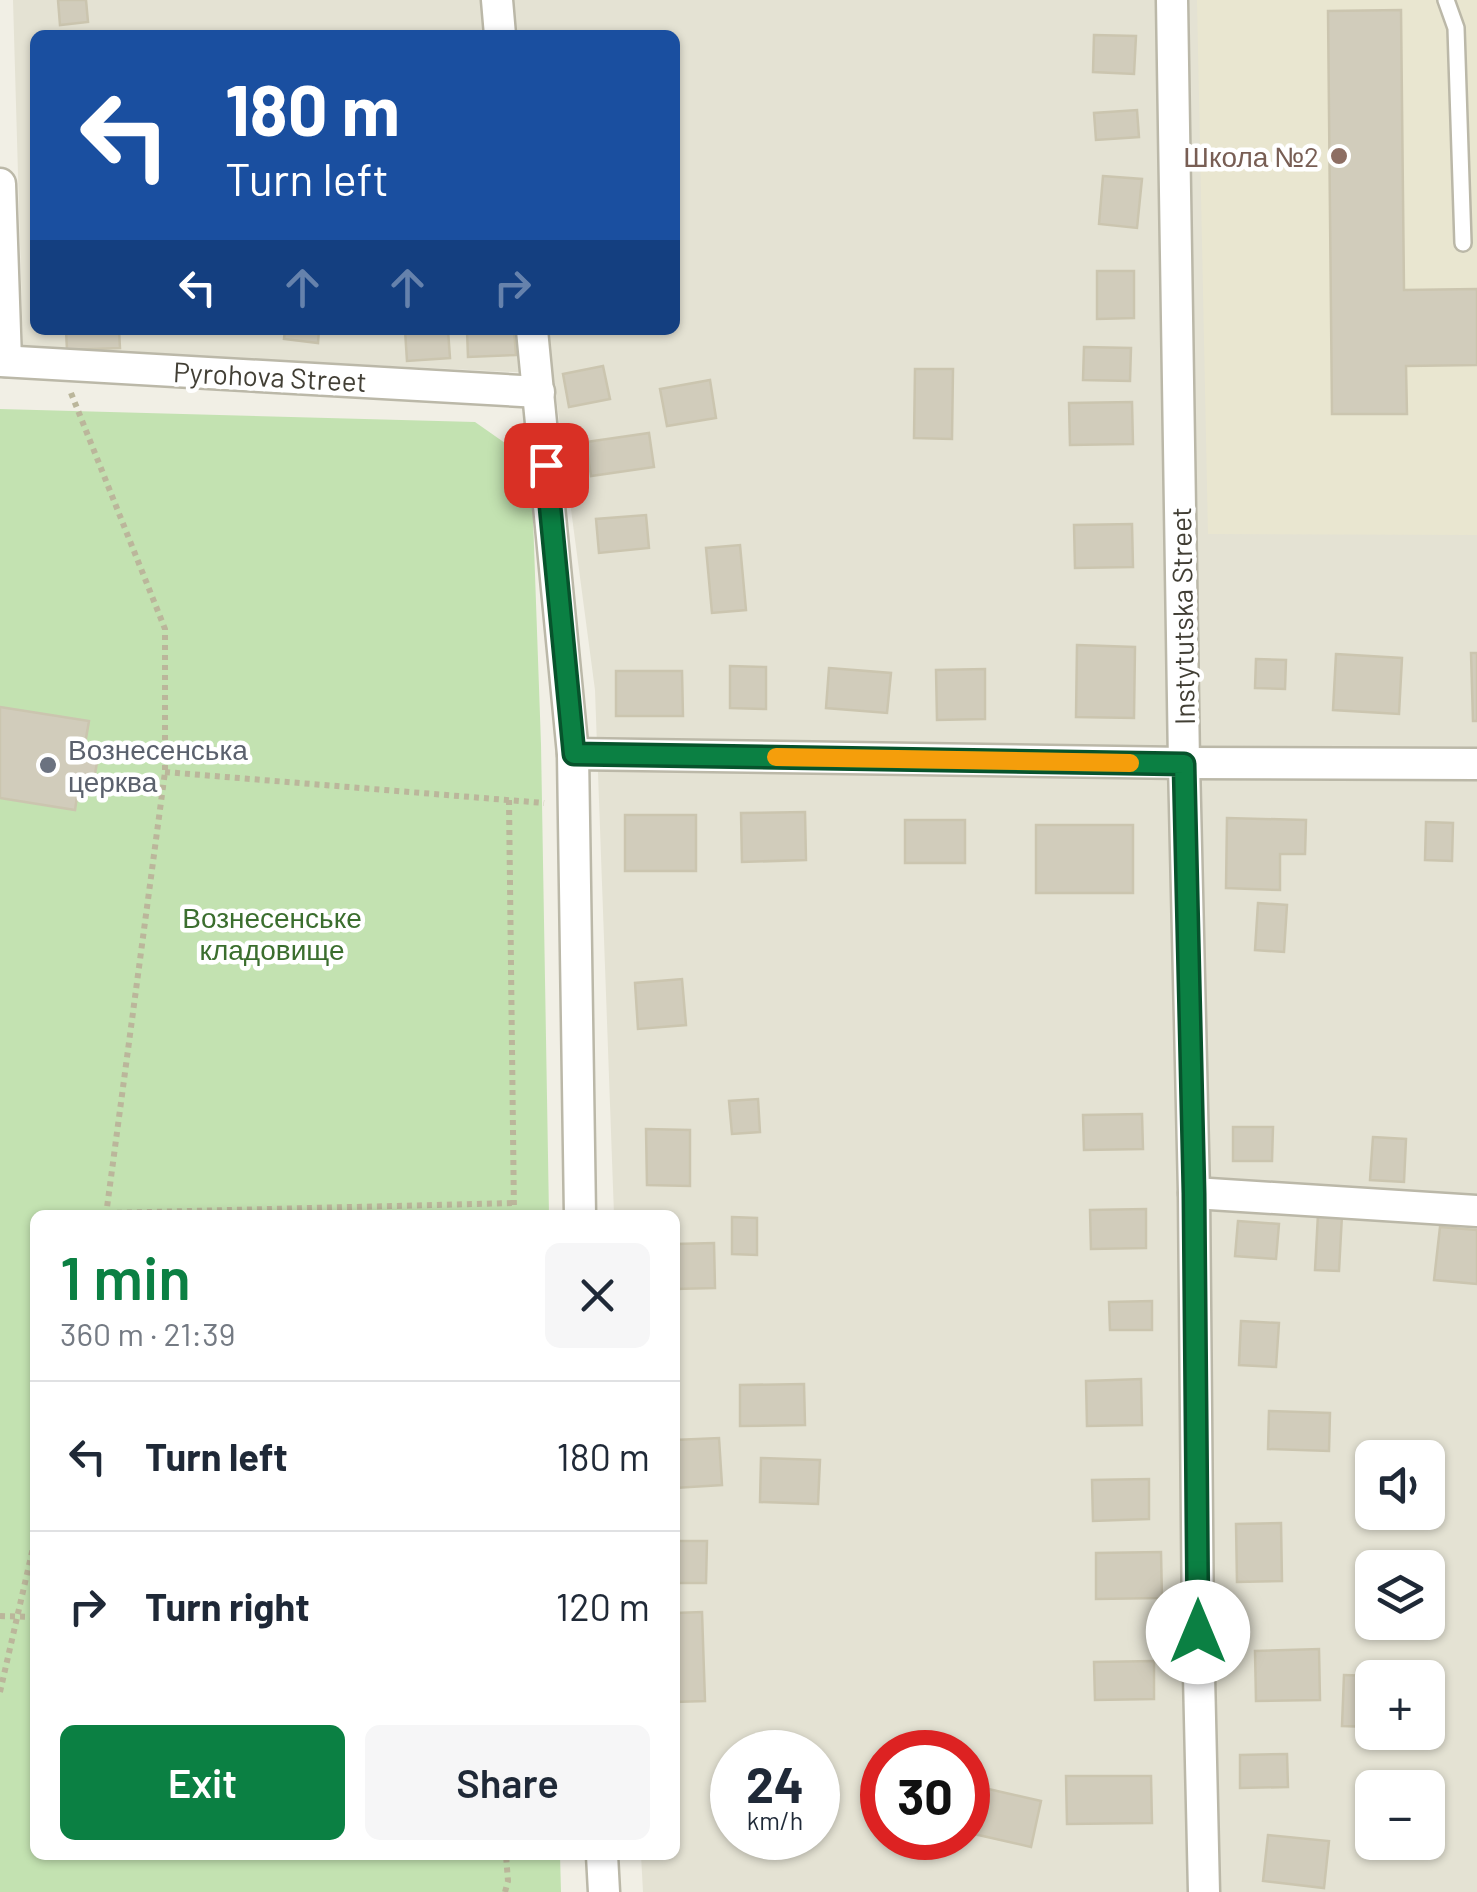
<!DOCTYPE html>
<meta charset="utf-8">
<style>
:root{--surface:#fff;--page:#f6f6f7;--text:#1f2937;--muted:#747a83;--line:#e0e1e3;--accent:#0b8043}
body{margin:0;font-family:Barlow,sans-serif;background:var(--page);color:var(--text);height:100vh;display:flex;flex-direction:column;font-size:38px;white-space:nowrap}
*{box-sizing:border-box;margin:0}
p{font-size:32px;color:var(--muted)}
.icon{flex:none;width:55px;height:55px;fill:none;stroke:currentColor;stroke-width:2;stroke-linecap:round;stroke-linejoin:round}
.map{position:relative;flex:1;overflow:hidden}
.panel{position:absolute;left:30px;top:1210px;width:650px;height:650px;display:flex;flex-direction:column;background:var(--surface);border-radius:15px;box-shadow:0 2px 8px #0004}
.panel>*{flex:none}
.banner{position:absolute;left:30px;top:30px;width:650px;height:305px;border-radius:15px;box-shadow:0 2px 8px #0004;background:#1a4fa0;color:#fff;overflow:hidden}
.buttons{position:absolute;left:1355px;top:1440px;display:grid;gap:20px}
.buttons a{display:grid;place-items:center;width:90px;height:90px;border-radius:15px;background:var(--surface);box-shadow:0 2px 8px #0004;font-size:50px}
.speed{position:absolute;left:710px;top:1730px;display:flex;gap:20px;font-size:50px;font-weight:700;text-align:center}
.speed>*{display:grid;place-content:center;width:130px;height:130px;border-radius:50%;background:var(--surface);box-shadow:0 2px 8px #0004;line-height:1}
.speed small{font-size:25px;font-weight:400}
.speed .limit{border:15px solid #d22;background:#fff;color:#111}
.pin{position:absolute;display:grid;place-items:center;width:85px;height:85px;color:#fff;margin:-42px;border-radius:20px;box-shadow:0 5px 15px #0006}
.me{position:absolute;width:110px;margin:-55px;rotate:0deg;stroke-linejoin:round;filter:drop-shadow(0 0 8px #0008)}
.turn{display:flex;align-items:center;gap:35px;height:210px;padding:0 30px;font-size:45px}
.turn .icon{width:130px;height:130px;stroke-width:2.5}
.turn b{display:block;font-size:70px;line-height:85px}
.lanes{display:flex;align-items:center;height:95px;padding:0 30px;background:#0003;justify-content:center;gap:50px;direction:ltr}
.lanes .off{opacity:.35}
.round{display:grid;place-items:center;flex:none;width:105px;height:105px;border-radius:15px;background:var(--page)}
.summary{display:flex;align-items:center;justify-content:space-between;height:170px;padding:0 30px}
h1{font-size:60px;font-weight:600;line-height:75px;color:var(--accent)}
.action{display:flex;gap:20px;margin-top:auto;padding:20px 30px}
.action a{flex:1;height:115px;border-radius:15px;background:var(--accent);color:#fff;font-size:40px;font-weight:600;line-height:115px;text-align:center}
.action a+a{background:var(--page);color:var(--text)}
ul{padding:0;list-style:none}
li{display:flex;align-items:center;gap:30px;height:150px;padding:0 30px;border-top:2px solid var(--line)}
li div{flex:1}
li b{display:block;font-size:38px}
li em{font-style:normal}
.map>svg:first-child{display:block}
.residential{fill:#e4e2d3;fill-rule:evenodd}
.education{fill:#e9e6d0}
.green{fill:#c3e2b1}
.building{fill:#d1ccbb;stroke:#cbc5af;stroke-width:2.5}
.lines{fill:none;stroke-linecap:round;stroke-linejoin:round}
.lane-casing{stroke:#bbb8a8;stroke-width:20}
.street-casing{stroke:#bbb8a8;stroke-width:35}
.path{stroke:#bbb69b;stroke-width:6;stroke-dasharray:5 5;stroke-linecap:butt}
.lane{stroke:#fff;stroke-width:15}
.street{stroke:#fff;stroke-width:30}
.route-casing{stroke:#07532c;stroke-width:25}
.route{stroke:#0b8043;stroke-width:18}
.slow{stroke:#f59e0b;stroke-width:18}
.education-dot{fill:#8d6e63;stroke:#fff;stroke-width:4}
.worship-dot{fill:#6b7280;stroke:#fff;stroke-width:4}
.labels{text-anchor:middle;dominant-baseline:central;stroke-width:9;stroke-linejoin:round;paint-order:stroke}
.education-label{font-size:28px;fill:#785e54;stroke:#fff;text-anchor:end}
.street-label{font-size:28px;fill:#423f35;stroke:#fff}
.worship-label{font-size:28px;fill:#5b616d;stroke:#fff;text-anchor:start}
.park-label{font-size:28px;fill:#3b6e2e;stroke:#fff}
</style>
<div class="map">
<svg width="1477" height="1892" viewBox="0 0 1477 1892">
<rect width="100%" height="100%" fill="#f1efe5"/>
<path class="residential" d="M13,0H1477V1892H643L641,1855H675V1215H614L595,690L553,374L23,348ZM35,35H675V330H35ZM1372,1458H1428V1512H1372ZM1372,1568H1428V1622H1372ZM1372,1678H1428V1732H1372ZM732,1752H818V1838H732ZM882,1752H968V1838H882ZM1372,1788H1428V1842H1372Z"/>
<path class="education" d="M1197,0H1477V535L1208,534Z"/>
<path class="green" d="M0,409L475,422L531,461L541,744L549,1215H35V1855H560L561,1892H0Z"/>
<g class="building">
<path d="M58,0H86L88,22L60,25Z"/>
<path d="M1401,10L1404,290L1477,289V365L1406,366L1407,414H1332L1328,11Z"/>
<path d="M1094,35L1136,36L1134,74L1093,72Z"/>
<path d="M1137,110L1139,137L1096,140L1094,113Z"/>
<path d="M1103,176L1142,179L1137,228L1099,224Z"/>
<path d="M1097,271H1134V318L1097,319Z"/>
<path d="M66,330H119L120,348L67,350Z"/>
<path d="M285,330H319L318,343L284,339Z"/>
<path d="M405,330H448L450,358L407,361Z"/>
<path d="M467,330H514L516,355L468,357Z"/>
<path d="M1084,347L1131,348L1130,381L1083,380Z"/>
<path d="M603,366L610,399L569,407L563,374Z"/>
<path d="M915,369H953L952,439L914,438Z"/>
<path d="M710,380L716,418L667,426L660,389Z"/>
<path d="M1132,402L1133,444L1070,445L1069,403Z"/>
<path d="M649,433L654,467L591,476L586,442Z"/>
<path d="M646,515L649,548L599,553L596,519Z"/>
<path d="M1132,524L1133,567L1075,568L1074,525Z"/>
<path d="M740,545L746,610L712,613L706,548Z"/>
<path d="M1077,645L1135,647L1134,718L1076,717Z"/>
<path d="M1471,653H1477V721H1473Z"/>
<path d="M1336,654L1402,658L1399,714L1333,710Z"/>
<path d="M1256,659L1286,660L1285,689L1255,688Z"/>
<path d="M730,666L766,667V709L730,708Z"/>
<path d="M829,668L891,673L887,713L826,708Z"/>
<path d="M985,669V719L937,720L936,670Z"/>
<path d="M616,671H682L683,716H616Z"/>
<path d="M0,707L89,721L85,744L100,746L93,785L79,783L75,810L0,798Z"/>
<path d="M805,812L806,860L742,862L741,813Z"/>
<rect x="625" y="815" width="71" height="56"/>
<path d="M1227,818L1306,820L1305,854H1280V890L1226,888Z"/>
<rect x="905" y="820" width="60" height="43"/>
<path d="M1426,822L1453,823L1452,861L1425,860Z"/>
<rect x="1036" y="825" width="97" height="68"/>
<path d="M1258,903L1287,905L1284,952L1255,950Z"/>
<path d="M682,979L686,1025L638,1029L635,983Z"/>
<path d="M758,1099L760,1132L732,1134L729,1101Z"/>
<path d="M1142,1114L1143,1149L1084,1150L1083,1115Z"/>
<path d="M1233,1127H1273L1272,1161H1233Z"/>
<path d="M646,1129L690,1130V1186L647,1185Z"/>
<path d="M1373,1137L1406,1139L1404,1182L1370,1180Z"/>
<path d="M1146,1209V1248L1091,1249L1090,1210Z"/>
<path d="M1318,1214L1342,1215L1339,1271L1315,1270Z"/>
<path d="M732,1217L757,1218V1255L732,1254Z"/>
<path d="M1238,1221L1279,1224L1276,1259L1235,1256Z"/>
<path d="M1440,1227L1477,1230V1284L1434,1280Z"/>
<path d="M714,1243L715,1288L675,1289V1244Z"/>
<path d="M1152,1301V1330H1110L1109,1302Z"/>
<path d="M1241,1321L1279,1323L1276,1367L1239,1365Z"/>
<path d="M1141,1379L1142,1425L1087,1426L1086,1381Z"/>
<path d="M804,1384L805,1425L740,1426V1385Z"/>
<path d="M1269,1411L1330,1413L1329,1451L1268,1449Z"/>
<path d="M719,1438L722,1485L675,1488V1440Z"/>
<path d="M761,1458L820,1460L818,1504L760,1502Z"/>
<path d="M1149,1479V1519L1093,1521L1092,1480Z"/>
<path d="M1281,1523L1282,1581L1237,1582L1236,1524Z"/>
<path d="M675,1541H707L706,1583H675Z"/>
<path d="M1161,1552L1162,1598L1096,1599V1553Z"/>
<path d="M702,1612L705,1701L675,1702V1613Z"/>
<path d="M1319,1649L1320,1700L1256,1701L1255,1651Z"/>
<path d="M1154,1661V1699L1095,1700L1094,1662Z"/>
<path d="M1344,1675L1373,1676L1371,1727L1342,1726Z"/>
<path d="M1287,1754L1288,1787L1240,1788V1755Z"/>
<path d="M1066,1776H1151L1152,1823L1067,1824Z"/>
<path d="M984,1788L1041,1801L1031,1847L974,1834Z"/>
<path d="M1268,1835L1329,1841L1324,1888L1263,1881Z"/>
</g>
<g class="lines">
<g class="lane-casing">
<path id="lane" d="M1446,0L1456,28L1463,243"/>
</g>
<g class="street-casing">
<g id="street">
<path d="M497,0L500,35"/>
<path d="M1172,0L1184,763L1194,1193L1198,1632L1204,1892"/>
<path d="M0,184L6,361"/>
<path d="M532,330L573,754L580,1215"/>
<path d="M0,361L539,392"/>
<path d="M573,754L1184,763L1477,764"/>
<path d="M1194,1193L1477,1211"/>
<path d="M602,1855L604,1892"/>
</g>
</g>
<g class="path">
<path d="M71,393L165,629V772L106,1215"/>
<path d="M165,772L544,803"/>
<path d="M509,800L514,1215"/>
<path d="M107,1213L515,1203"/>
<path d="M0,1616L35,1617"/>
<path d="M0,1692L35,1539"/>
<path d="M505,1892L508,1881L506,1855"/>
</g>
<use href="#lane" class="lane"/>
<use href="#street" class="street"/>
</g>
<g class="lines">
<g class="route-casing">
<path id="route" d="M546,465L574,754L1184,764L1194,1193L1198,1632"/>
</g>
<use href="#route" class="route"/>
<path class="slow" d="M776,757L1130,763"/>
</g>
<circle class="education-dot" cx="1339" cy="156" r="10"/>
<circle class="worship-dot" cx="48" cy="765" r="10"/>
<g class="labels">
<g class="education-label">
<text x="1319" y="156">Школа №2</text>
</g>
<g class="street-label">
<text transform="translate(270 376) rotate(3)">Pyrohova Street</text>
<text transform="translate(1182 616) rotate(-91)">Instytutska Street</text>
</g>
<g class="worship-label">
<text x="68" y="749">Вознесенська<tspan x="68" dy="32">церква</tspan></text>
</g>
<g class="park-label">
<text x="272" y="917">Вознесенське<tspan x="272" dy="32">кладовище</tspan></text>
</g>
</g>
</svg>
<div class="buttons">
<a><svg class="icon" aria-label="sound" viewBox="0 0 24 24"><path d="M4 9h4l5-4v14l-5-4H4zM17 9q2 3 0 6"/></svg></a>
<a><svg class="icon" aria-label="layers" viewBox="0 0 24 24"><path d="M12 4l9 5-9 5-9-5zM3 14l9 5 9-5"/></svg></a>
<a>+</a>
<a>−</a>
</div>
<div class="speed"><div>24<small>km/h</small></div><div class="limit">30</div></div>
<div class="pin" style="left:546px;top:465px;background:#d93025"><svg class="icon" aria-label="arrive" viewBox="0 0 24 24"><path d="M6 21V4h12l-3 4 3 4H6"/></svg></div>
<svg class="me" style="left:1198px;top:1632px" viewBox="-20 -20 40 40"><circle r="19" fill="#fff"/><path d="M0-13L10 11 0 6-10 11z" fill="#0b8043"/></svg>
<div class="banner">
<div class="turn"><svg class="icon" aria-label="left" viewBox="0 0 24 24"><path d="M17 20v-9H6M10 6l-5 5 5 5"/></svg><div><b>180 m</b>Turn left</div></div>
<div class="lanes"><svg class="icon" aria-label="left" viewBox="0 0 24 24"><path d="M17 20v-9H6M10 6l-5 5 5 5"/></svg><svg class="icon off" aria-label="ahead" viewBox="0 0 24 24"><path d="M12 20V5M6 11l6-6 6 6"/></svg><svg class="icon off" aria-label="ahead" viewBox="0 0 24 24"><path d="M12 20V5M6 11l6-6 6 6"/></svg><svg class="icon off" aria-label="right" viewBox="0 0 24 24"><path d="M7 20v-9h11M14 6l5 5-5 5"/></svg></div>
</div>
<section class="panel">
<div class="summary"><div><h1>1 min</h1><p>360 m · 21:39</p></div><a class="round"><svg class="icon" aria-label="close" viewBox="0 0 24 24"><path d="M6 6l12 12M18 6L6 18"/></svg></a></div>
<ul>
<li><svg class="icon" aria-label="left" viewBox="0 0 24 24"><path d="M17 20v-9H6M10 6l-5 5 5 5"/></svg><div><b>Turn left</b></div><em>180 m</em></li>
<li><svg class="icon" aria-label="right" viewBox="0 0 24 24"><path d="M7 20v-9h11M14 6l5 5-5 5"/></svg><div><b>Turn right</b></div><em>120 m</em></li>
</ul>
<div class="action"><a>Exit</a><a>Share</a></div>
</section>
</div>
